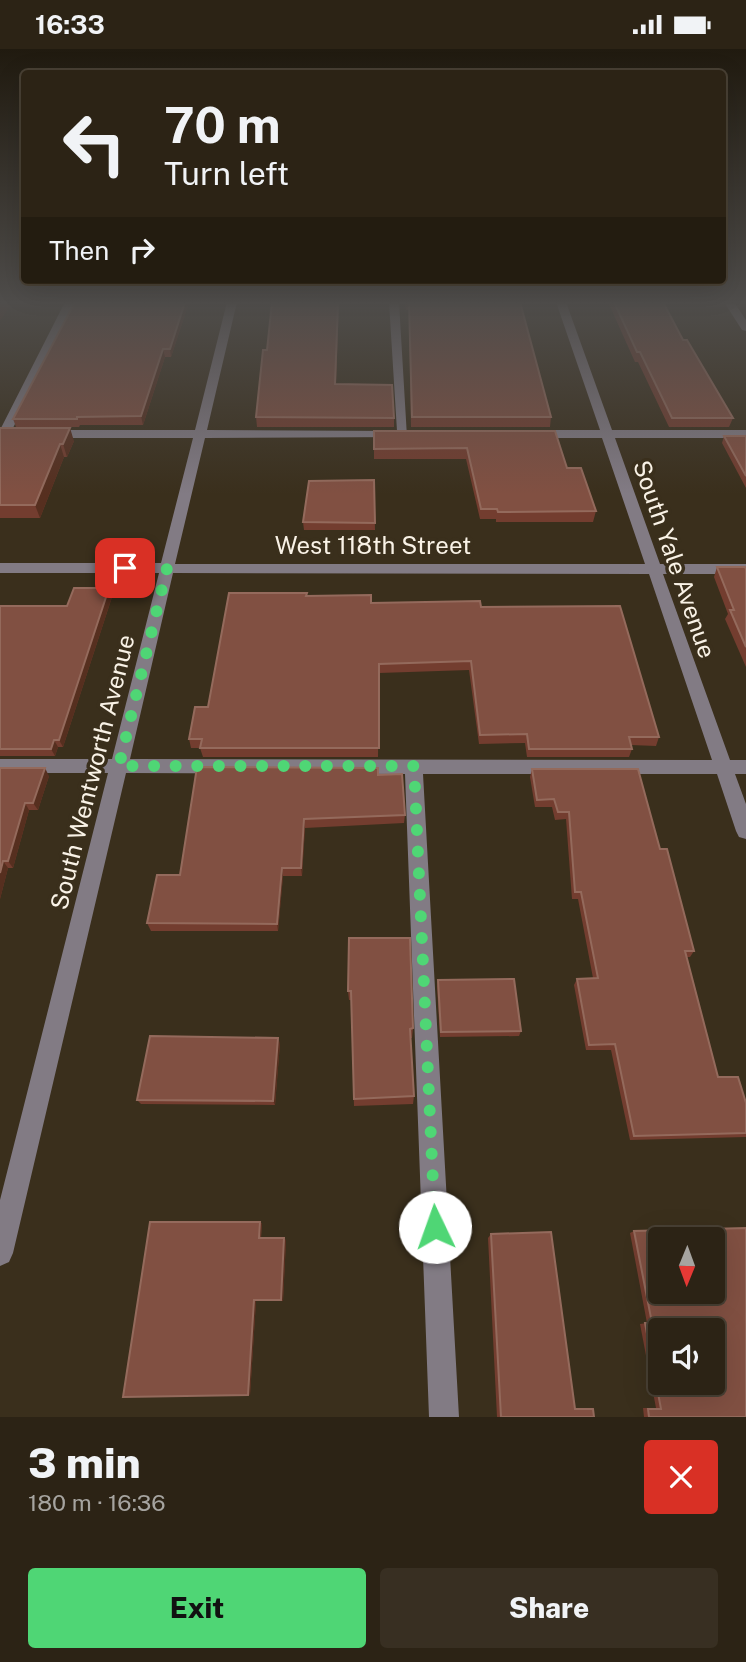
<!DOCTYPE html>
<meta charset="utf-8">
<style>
:root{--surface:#2c2315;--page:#382f22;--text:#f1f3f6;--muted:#a6a4a0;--line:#484034;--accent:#4fd675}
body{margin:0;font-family:"Public Sans",sans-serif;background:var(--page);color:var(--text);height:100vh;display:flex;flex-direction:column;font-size:26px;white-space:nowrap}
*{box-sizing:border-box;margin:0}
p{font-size:23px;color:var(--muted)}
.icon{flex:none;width:38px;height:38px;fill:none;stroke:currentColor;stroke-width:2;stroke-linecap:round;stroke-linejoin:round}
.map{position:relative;height:1368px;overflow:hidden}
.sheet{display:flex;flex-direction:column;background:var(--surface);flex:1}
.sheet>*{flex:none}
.guide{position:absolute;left:21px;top:21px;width:705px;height:214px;border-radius:7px;box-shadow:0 7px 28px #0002,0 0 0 2px var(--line);background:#2c2315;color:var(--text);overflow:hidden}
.needle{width:46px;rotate:181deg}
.tools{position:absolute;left:648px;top:1178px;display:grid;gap:14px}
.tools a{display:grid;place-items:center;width:77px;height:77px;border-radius:7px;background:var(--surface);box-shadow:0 7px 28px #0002,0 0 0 2px var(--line);font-size:35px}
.pin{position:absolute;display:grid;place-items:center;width:60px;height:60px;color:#fff;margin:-30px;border-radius:14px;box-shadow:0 4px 10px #0006}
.me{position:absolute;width:77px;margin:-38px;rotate:357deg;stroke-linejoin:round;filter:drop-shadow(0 0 5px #0008)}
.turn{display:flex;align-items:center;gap:24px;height:147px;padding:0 28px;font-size:32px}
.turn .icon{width:91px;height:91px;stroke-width:2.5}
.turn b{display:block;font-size:49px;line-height:60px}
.then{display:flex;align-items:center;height:66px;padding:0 28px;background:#0003;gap:14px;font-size:26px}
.round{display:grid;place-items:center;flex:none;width:74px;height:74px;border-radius:7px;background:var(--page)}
.head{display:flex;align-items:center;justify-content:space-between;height:119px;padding:0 28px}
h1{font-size:42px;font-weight:800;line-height:52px}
.cta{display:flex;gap:14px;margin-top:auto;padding:14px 28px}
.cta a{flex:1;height:80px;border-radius:7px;background:var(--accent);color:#111;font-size:28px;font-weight:800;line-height:80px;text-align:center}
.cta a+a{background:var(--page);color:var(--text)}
.status{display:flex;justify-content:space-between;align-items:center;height:49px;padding:0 35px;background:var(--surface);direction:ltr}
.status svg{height:19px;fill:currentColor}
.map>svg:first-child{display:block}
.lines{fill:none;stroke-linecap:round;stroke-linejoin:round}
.minor{fill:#827b84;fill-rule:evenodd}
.wall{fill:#733d2f}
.shaded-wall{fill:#562f1f}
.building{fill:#815042;stroke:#946a5c;stroke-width:2;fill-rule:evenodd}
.route{stroke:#4fd675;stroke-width:12;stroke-dasharray:0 21.6}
.labels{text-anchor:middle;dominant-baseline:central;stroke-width:7;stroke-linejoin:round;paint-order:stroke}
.street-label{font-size:24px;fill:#f9f2e6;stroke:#3a2f1c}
</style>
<div class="status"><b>16:33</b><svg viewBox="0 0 49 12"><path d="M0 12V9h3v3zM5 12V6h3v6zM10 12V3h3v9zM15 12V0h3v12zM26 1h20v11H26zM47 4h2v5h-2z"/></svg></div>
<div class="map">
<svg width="746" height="1368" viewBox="0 0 746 1368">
<rect width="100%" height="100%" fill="#3a2f1c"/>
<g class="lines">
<g class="minor">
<path d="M65,253H75L12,381H195L227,253H237L207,381L397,382L389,253H399L407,388L205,389L175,515H645L602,389H532L526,385L532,381H600L556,253H566L612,381H746V389H615L660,515H746V525H663L730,711H746V725H735L746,755V790L739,788L736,782L717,725H423L459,1368H429L405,725L126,724L13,1204L9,1213L0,1217V1151L108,724H0V710H112L159,524H0V514H161L193,389H0V381ZM173,524L649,525L712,711L130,710Z"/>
<path d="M724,253H734L746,271V282L742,281Z"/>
</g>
</g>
<g class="wall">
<path d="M189,253L171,308H165L143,376H80L79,378H16L13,370Z"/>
<path d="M339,253L336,335L394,369V378H257L256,368L267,301Z"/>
<path d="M405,253H520L551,368L550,378H411L409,261H406Z"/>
<path d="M608,253H663L683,291L733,369L729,378H669L638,313H635Z"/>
<path d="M0,379L74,392L67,408H64L40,469H0Z"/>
<path d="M374,382L567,419L596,462L593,473H496V470H480L466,410H374Z"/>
<path d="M724,387H746V439L722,394Z"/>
<path d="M374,431L375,481H304L303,473Z"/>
<path d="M717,518L746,520V618L725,570L728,565L714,528Z"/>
<path d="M307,547L371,554L481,558L659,688L656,697L631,696L632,700L629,708H527L525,694L479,695L469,621L379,624L378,708H203L200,699H191L189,690L208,658Z"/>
<path d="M112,548L63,698H58L55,707H0V557H67Z"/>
<path d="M0,719L49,727L38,761H29L13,819H8L0,850Z"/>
<path d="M532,720L660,800L694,902L690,908H687L718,1028L746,1054V1088L630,1091L611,1001H586L574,936L577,930L593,929L578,850H572L566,770L555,771L552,758H535L530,728Z"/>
<path d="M378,726L405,766L404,774L305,779L302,827H283L278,882H151L147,874L180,826Z"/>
<path d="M349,889L413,979L412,989H410L414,1047L413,1055L354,1057L351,951H349L348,942Z"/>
<path d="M438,931L521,982L519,987L440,988L437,937Z"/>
<path d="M280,994L275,1056L141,1055L137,1051Z"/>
<path d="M260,1173L262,1175L261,1189L286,1191L283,1252H256L250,1346L123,1348Z"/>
<path d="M634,1182L746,1368H644L643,1359H656L640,1275L647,1274L630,1184Z"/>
<path d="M491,1185L575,1359L593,1360L594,1368H497L488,1189Z"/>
</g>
<g class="shaded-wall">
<path d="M1,253H12L0,272V254Z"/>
<path d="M185,253H189L171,308L170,300Z"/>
<path d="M163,300L165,308L143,376L141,367Z"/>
<path d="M70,379L74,392L67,408L63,395Z"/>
<path d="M60,395L64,408L40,469L35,456Z"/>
<path d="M109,539L112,548L63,698L59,691Z"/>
<path d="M54,691L58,698L55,707L51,700Z"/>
<path d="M45,719L49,727L38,761L33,754Z"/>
<path d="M25,754L29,761L13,819L8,812Z"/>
<path d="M304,770L305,779L302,827L301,819Z"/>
<path d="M3,812L8,819L0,850V824Z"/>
<path d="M282,819L283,827L278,882L277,875Z"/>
<path d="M278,989L280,994L275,1056L273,1052Z"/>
<path d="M260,1173L262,1175L260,1191L259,1189Z"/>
<path d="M284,1189L286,1191L283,1252L281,1251Z"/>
<path d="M254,1251L256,1252L250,1346H248Z"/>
</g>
<g class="building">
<path d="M75,253H185L170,300H163L141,367L77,368V370H13Z"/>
<path d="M272,253H338L335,335L392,336L394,369L256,368L263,301H267Z"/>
<path d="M409,253H520L551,368H412Z"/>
<path d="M614,253H663L683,291H687L733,369H672L640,303H637Z"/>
<path d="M0,379H70L63,395H60L35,456H0Z"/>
<path d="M374,382H555L567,419H581L596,462L498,463L497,460H481L467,399L374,400Z"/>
<path d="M724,387H746V427Z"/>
<path d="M374,431L375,474L303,473L309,432Z"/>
<path d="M717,518H745L746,520V598L730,561H734Z"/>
<path d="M74,539H109L59,691H54L51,700H0V557H67Z"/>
<path d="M229,544H307L306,547L371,546V554L480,552L481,558L620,557L659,688H629L632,700H529L527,685L480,686L471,612L379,615V699H200L202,690H189L195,658H208Z"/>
<path d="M197,718L378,719V726L402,725L405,766L304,770L301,819H282L277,875L147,874L157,826H180Z"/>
<path d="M0,719H45L33,754H25L8,812H3L0,824Z"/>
<path d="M532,720H638L660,800H667L694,902H685L718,1028H738L746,1054V1084L634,1087L615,995L589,996L577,930L598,929L581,843H575L569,763H558L554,750L537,751Z"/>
<path d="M349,889H410L413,979L410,980L414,1047L354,1050L351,942H348Z"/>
<path d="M514,930L521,982L441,983L438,931Z"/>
<path d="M150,987L278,989L273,1052L137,1051Z"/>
<path d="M150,1173H260L259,1189H284L281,1251H254L248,1346L123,1348Z"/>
<path d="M746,1179V1368H649L648,1360H661L645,1274H652L634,1182ZM660,1190H712V1242H660ZM660,1281H712V1334H660Z"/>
<path d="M551,1183L575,1360H593L594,1368H501L491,1185Z"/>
</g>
<linearGradient id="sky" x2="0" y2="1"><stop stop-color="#201a0f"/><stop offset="0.57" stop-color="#4f4d4b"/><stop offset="1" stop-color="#4f4d4b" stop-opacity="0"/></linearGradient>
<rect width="746" height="445" fill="url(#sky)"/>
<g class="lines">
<path class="route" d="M125,519H167L119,717H414L435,1178"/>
</g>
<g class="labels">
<g class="street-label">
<text x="373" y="496">West 118th Street</text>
<text transform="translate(675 510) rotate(71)">South Yale Avenue</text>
<text transform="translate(92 723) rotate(-76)">South Wentworth Avenue</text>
</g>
</g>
</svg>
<div class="tools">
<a><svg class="needle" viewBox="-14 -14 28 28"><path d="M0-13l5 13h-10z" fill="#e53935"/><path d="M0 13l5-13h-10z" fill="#a6a4a0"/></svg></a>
<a><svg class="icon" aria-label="sound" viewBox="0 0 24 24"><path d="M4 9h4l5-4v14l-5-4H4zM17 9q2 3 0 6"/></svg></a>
</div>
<div class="pin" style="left:125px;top:519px;background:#d93025"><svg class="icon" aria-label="arrive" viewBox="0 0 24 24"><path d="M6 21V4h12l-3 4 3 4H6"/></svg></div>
<svg class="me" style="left:435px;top:1178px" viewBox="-20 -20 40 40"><circle r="19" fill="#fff"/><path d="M0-13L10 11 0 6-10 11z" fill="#4fd675"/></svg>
<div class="guide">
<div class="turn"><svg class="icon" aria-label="left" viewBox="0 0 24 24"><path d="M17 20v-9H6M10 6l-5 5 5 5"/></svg><div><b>70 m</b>Turn left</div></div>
<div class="then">Then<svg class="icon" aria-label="right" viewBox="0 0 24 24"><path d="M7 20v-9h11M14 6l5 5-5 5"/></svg></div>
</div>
</div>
<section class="sheet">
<div class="head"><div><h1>3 min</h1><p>180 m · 16:36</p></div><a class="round" style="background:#d93025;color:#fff"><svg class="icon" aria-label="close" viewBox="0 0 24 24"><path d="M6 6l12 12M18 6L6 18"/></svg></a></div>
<div class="cta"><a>Exit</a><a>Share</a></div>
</section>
